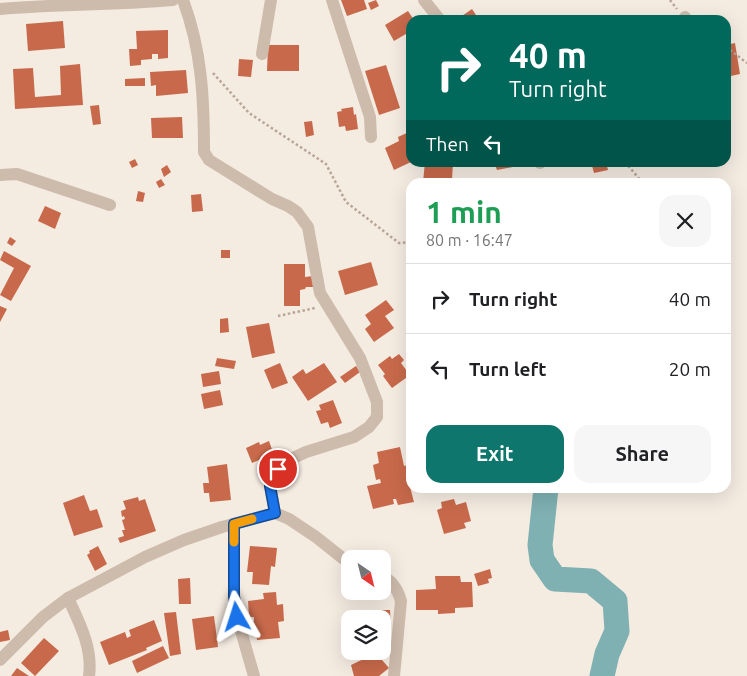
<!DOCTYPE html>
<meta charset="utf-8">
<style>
:root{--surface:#fff;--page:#f6f6f6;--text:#202124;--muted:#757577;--line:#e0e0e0;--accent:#0f766e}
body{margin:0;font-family:Ubuntu,sans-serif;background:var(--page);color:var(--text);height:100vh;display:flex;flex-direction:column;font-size:19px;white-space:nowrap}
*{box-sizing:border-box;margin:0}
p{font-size:16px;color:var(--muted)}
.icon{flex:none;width:28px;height:28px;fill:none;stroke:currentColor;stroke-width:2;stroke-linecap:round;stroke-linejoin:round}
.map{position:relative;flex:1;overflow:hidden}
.sheet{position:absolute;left:406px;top:178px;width:325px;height:315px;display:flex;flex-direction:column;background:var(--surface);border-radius:15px;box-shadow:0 5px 20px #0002}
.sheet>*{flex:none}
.hud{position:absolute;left:406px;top:15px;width:325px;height:152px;border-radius:15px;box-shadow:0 5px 20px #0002;background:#00695c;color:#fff;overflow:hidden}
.needle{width:32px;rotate:145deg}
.buttons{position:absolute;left:341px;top:550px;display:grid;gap:10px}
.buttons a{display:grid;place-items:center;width:50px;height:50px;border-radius:10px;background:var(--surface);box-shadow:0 5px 20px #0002;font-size:25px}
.pin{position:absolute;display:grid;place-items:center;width:42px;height:42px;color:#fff;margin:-21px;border:2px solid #fff;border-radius:50%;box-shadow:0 1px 5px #0007}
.me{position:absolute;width:55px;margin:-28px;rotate:354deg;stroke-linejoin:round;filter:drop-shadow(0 0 4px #0008)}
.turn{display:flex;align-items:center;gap:18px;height:105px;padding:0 20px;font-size:22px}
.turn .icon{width:65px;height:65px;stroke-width:2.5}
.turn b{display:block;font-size:35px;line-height:42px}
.then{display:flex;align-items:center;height:48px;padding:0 20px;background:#0003;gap:10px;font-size:19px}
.round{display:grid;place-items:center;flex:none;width:52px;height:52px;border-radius:15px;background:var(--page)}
.summary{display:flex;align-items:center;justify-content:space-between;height:85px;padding:0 20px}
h1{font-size:30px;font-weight:700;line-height:38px;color:#1e9e55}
.action{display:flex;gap:10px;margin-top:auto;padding:10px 20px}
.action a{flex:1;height:58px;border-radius:15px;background:var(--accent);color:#fff;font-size:20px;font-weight:700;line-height:58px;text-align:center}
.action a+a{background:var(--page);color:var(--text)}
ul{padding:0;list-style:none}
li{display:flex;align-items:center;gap:15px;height:70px;padding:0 20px;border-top:1px solid var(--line)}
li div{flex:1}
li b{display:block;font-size:19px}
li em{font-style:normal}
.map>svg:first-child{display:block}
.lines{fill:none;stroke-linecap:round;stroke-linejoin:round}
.river{stroke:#7fb0b2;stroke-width:25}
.building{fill:#c8694b}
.path{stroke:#b9a596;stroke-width:2.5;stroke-dasharray:2.5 2.5;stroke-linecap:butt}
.minor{stroke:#cdbbac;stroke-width:12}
.route-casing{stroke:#114b97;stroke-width:12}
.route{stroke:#1a73e8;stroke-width:9}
.slow{stroke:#f59e0b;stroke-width:9}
</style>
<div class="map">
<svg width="747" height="676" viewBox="0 0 747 676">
<rect width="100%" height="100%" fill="#f4ebe1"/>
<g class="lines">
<path class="river" d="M546,488L540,545L542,560L555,579L591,581L615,601L617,631L607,654L602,676"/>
</g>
<g class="building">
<path d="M341,0H364L367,9L347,16Z"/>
<path d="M376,0L379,6L371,10L368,3Z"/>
<path d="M472,9L476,15L470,18L471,20H461L459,18Z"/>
<path d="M408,11L414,20H411V31L394,41L385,25Z"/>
<path d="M63,21L65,48L28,51L26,24Z"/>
<path d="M168,30V58L158,59V54H152V59L141,60V65L130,66L129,49H137L136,31Z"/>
<path d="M735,43L740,74L726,77V45Z"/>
<path d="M268,45H299V71H267Z"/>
<path d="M239,59L253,60L251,77L238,76Z"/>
<path d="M80,64L83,105L15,109L13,69L33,68L35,97L61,95L60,66Z"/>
<path d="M386,65L400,108L379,115L365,71Z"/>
<path d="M186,70L188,93L156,96V85L151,86L150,72Z"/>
<path d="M145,78V86H125V79Z"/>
<path d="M99,105L101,124L93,125L90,106Z"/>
<path d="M353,107L354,115L356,114L358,129L346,131L345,126L339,127L337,112L342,111L341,109Z"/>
<path d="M182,117L183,138H152L151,118Z"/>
<path d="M312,121L314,135L306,137L304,122Z"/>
<path d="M409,132L411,137V162L394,170L385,148L399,141L398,137Z"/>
<path d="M135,159L138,165L132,168L129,162Z"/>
<path d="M425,162H453L452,180L423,182Z"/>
<path d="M494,162H517L518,166L497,170Z"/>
<path d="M591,162H606L608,170L594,173Z"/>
<path d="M167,165L171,172L164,177L161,169Z"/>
<path d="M161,179L165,185L159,188L156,182Z"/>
<path d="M138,191L145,193L143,202L136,201Z"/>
<path d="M201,194L203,211L192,212L191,195Z"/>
<path d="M45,206L61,213L55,229L38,221Z"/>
<path d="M10,237L16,241L12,246L7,243Z"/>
<rect x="221" y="250" width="9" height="8"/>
<path d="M4,251L31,266L11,301L0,295L14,268L0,260Z"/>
<path d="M371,262L378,285L345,295L338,271Z"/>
<path d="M284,264H305V277L313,276V287H306L305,289L300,290V306H284Z"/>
<path d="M386,300L394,310L385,316L394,328L374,342L365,329L371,324L365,315Z"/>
<path d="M0,306L7,309L0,322Z"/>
<path d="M228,318L229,332L220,333V319Z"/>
<path d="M269,323L275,353L252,358L246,327Z"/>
<path d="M399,354L404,360L401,363L410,375L392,388L383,376L385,374L378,365L390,356L392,359Z"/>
<path d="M217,358L236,361L234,369L215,366Z"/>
<path d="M280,363L288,383L272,389L264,370Z"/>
<path d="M324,363L337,382L308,401L292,377L303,369L306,374Z"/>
<path d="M356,366L360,372L345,383L340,377Z"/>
<path d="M219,371L221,384L203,387L201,374Z"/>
<path d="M220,390L223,405L204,409L201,394Z"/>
<path d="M333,400L342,423L330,428L328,422L321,424L316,411L321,410L319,405Z"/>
<path d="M269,441L275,458L261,464L259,460L252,463L246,448L259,442L260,445Z"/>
<path d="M400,447L404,466L411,464V483H409L414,502L398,505L396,499H393L394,504L373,509L367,486L381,483L380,479L376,480L373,465L379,463L377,452Z"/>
<path d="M227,464L231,500L210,502L209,493H204L203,483H209L207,467Z"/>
<path d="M84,495L90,511L97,509L103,527L74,536L63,503Z"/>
<path d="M138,497L139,501L145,499L156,531L120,543L118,538L124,536L122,530H125L122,520L125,519L124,516L122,517L121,511L126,509L123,501Z"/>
<path d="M454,499L456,505L466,502L471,521L464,523L466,528L444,534L437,510L442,508L441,502Z"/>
<path d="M98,546L107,564L95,571L87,555L90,553L89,551Z"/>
<path d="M250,546L277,548L275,567L271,566L269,585L252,584L253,572H247Z"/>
<path d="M490,569L492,578L488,579L489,583L478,586L474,574Z"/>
<path d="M435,576H460L461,582H472L473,607L455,608V613L438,614V610H416V590L436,589Z"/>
<path d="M190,578L191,604H179L178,579Z"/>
<path d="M276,592L277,605L283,604L284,621L278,622L280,638L257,640L256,633L250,634L249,622L254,621V617H249L248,601L264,599L263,593Z"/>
<path d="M358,610H390L391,630L382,631V619H358Z"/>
<path d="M176,612L181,654L170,656L164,613Z"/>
<path d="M214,616L218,647L196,650L192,619Z"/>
<path d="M154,620L162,641L146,648L147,650L109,665L100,642L125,632L127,638L131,636L129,630Z"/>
<path d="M8,630L10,640L0,642V632Z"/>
<path d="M44,638L59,651L35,676L21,663Z"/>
<path d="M163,646L169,658L137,673L132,661Z"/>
<path d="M376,653L389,668L379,676H354L351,665Z"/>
<path d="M17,668L29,676H11Z"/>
</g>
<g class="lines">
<g class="path">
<path d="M670,0L677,9"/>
<path d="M726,47L747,63"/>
<path d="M213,73L249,113L326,164L346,202L399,243L411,242"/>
<path d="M625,162L642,182"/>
<path d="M278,316L315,308"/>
</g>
<g class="minor">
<path d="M183,0C202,51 204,99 204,152L209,160L272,199L288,206L297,212L308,227L320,293L360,358L377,402V417L369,427L354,437L306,452L291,459L278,469L270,486L275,513"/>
<path d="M332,0L370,117L371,137"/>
<path d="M424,0L440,20"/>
<path d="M0,9C58,4 115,5 173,0"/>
<path d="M684,20L685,17"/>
<path d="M262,54L271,0"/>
<path d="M540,162V163"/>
<path d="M0,175L17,174L110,205"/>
<path d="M234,524V596L237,617L254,676"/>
<path d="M382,576C393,581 398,590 401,601L394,676"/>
<path d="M68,598C79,622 93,648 89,676"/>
<path d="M0,660L43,617L68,598L145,557L184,540L222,527L275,513L289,519L316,537L350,564"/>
</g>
</g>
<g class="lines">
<g class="route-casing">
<path id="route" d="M237,617L234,596V524L275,513L270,486L278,469"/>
</g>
<use href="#route" class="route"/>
<path class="slow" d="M234,542V524L252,519"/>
</g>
</svg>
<div class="buttons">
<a><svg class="needle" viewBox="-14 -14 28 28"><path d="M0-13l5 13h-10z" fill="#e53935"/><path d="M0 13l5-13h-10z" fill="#757577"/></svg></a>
<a><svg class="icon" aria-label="layers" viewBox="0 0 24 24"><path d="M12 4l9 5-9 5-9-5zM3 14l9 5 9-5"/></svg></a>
</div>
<div class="pin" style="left:278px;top:469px;background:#d93025"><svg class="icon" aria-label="arrive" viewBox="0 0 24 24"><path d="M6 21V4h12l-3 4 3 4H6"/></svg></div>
<svg class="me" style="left:237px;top:617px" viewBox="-20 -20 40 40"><path d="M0-17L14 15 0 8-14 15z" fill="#1a73e8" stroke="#fff" stroke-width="4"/></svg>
<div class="hud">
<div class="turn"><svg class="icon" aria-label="right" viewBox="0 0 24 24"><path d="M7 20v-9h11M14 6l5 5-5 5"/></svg><div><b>40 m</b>Turn right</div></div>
<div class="then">Then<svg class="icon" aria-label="left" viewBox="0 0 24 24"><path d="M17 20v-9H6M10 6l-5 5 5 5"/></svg></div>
</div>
<section class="sheet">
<div class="summary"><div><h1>1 min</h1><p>80 m · 16:47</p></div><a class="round"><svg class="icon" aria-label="close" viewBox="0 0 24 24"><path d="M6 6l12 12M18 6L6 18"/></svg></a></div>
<ul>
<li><svg class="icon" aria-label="right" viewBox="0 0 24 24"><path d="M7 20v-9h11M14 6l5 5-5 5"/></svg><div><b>Turn right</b></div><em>40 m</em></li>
<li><svg class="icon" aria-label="left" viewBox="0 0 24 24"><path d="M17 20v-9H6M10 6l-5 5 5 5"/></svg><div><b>Turn left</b></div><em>20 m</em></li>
</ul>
<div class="action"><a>Exit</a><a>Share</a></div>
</section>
</div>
